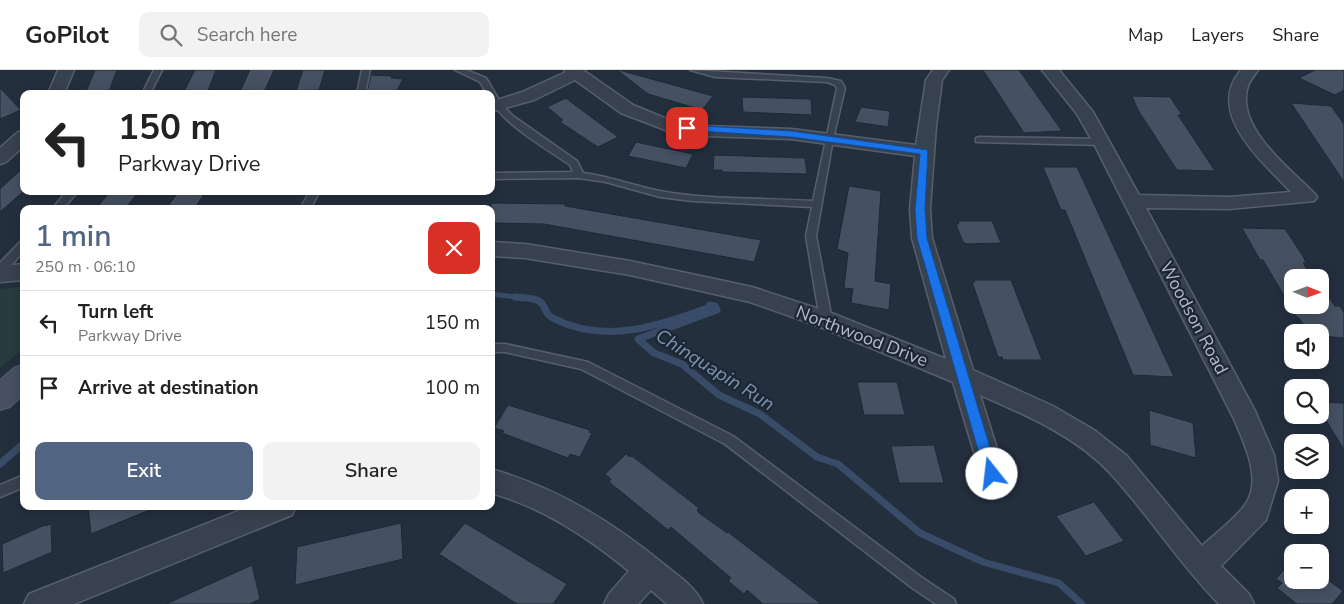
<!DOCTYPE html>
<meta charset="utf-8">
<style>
:root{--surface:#fff;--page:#f2f2f2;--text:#222;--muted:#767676;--line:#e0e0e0;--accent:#516482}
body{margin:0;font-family:"Nunito Sans",sans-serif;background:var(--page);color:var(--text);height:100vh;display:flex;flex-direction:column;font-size:19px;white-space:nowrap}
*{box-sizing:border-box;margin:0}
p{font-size:16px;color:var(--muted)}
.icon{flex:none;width:28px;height:28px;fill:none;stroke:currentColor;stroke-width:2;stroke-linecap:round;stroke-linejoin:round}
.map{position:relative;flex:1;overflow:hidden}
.panel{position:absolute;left:20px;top:135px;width:475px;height:305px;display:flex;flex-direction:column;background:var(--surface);border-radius:10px;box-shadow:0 2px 12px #0003}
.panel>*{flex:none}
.top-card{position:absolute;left:20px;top:20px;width:475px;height:105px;border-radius:10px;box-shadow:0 2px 12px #0003;background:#fff;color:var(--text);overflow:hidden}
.needle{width:32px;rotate:91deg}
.tools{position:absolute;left:1284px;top:199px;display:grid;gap:10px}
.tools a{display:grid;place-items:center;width:45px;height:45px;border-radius:10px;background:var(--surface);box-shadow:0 2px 12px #0003;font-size:25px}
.pin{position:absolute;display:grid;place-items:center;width:42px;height:42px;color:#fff;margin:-21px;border-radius:10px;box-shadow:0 2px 8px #0006}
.me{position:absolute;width:55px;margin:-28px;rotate:344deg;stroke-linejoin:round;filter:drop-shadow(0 0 4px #0008)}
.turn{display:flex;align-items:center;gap:18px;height:105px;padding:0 15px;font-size:22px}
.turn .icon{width:65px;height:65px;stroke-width:2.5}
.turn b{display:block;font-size:35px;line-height:42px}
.round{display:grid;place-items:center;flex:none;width:52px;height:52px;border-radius:10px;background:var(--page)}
.overview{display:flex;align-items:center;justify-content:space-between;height:85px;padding:0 15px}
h1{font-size:30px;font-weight:600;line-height:38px;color:var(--accent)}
.action{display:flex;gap:10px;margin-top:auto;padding:10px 15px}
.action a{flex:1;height:58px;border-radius:10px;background:var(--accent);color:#fff;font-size:20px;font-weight:600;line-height:58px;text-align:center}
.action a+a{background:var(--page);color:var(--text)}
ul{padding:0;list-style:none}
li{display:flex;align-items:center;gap:15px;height:65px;padding:0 15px;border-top:1px solid var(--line)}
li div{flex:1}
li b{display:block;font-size:19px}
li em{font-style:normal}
header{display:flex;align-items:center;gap:30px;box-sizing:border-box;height:70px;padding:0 25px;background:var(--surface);border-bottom:1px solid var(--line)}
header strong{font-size:24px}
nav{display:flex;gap:28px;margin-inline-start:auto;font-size:18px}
.search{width:350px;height:45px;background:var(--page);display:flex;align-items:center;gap:12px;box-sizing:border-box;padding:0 18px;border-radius:10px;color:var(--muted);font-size:19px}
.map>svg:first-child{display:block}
.green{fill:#263c3f}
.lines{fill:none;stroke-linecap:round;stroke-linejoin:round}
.stream-far1{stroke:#394c67;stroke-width:5}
.stream{stroke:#394c67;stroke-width:7}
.building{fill:#455162;stroke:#1f2835}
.lane-casing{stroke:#565f6c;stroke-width:3}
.street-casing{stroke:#565f6c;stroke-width:3}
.secondary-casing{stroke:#565f6c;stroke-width:2}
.lane{fill:#38414e;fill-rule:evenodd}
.street{fill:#38414e;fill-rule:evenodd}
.secondary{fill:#465061;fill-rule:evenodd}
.route{fill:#1a73e8;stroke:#114b97}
.labels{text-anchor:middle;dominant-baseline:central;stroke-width:4.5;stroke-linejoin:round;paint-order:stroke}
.street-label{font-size:18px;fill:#b4bcc9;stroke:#1d2633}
.water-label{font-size:19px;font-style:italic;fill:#7c92b1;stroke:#1d2633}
</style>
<header>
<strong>GoPilot</strong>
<div class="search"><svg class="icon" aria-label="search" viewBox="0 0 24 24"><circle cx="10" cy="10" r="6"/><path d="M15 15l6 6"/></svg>Search here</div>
<nav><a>Map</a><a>Layers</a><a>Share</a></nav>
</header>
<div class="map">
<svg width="1344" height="534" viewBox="0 0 1344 534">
<rect width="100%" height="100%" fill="#242f3e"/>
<path class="green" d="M24,217V278L0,298V219Z"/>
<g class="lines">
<path class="stream-far1" d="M491,224L526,228"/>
<g class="stream">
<path d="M515,227C524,228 538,227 543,235C547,242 547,246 555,249C605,275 662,255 710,237V235L715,236L717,240L638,269L654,283L682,294L719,325L760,344L817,387L838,394L920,463L983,492L1059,513L1082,534"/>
<path d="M0,394L24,373"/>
</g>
</g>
<g class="building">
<path d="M95,0H117L108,24H85Z"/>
<path d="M195,0H216L208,21L183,23Z"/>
<path d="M303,0H325L319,20L296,21Z"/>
<path d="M617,0H619L713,26L702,40L648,24Z"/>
<path d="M983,0H1019L1062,61L1024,63Z"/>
<path d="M1315,0H1344V20L1335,25L1299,8Z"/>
<path d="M371,5L392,6L391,8L403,9L395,24L367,22Z"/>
<path d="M0,18L21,40L0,49Z"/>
<path d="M1132,26L1170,27L1182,45H1178L1215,101L1177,100L1138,40Z"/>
<path d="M742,27L811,29L812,45L743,42Z"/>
<path d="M566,28L575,35L618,67L598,77L560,52L563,50L547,37Z"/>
<path d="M1291,33L1331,36L1344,54V112Z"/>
<path d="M861,37L890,41L888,57L855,52Z"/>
<path d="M636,72L645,74L693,84L686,98L628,86Z"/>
<path d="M714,85L805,88L807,104L722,102V100H713Z"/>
<path d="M24,97V121L0,142V119Z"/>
<path d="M1043,97H1077L1174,307L1133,305L1065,140H1061Z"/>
<path d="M849,116L881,121L875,211L891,214L889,240L851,233L853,219L844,218L848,183L837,179Z"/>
<path d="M111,121H139L125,139H99L100,137H97Z"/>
<path d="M491,133L565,134V136L761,170L754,192L544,154L491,153Z"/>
<path d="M958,151H992L1001,173L967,174L963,172L956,154H959Z"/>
<path d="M1242,158L1285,159L1303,186L1306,193H1303L1313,208H1292V235H1320V217L1327,228L1330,229L1335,236H1340L1344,243V268L1320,266V262H1308L1299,248H1297L1263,190H1260Z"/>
<path d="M974,210H1011L1042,290H1003L1002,287H998L972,212H975Z"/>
<path d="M857,312H897L905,345H864Z"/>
<path d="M1320,332L1344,333V380L1320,340Z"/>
<path d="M508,335L590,360L589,362L592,363L580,387L570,384L568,388L502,363L504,361L494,358Z"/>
<path d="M1149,340L1193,353L1196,388L1150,375Z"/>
<path d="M934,375L944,413H899L891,376Z"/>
<path d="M626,384L630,387L632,386L699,438L697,440L699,443L727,463L728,462L821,534H763L747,520L744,524L728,511L731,508L671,457L668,460L609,412L611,409L605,404Z"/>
<path d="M1094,432L1124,471L1086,486L1056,446Z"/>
<path d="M88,436H157V437L91,464Z"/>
<path d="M401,453L403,489L295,515L297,477Z"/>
<path d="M465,453L567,514L553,534H517L439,484Z"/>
<path d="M51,454L52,482L3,503L2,474L45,455V456Z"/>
<path d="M1292,490V510H1320V504L1343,521L1332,534H1297L1277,518L1282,513L1276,509Z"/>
<path d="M252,495L260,529L250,534H166Z"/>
</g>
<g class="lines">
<g class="lane-casing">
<g id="lane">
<path d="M154,0H162L150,24H142Z"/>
<path d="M362,0H370L365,24H357Z"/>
<path d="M455,0H466L486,8L502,35L513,46L577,91L583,103C609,106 634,116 660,121C707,130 765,128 813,131L837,18L835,15L827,12L715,7L690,0L827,8L841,11L845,18L833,69L816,166L832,250L830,253H822L820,250L806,166L812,137L692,131L660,127L606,112L579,108L491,109V103L573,102L570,95C551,81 491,48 491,24H487L480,12Z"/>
<path d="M979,67L1102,69L1106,72L1102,75L976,72V68Z"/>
<path d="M67,121H78L63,139H52Z"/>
<path d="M310,121H320L310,139H300Z"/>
<path d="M24,171V181L4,203L0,204V193L20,172Z"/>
<path d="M491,274H505L588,292L733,366L921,507L954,529L956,534H936L911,517L725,374L581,299L505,282H491Z"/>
<path d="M24,405V417L0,427V415Z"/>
</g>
</g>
<g class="street-casing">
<g id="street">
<path d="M58,0H74L64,24H48Z"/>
<path d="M564,0H583L633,35L672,51L705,56L791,59L916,75L926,10L933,0H949L942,10L936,56L930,139L932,168L973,300L1053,336L1094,360L1127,386L1202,476C1216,463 1234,450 1245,435C1263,410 1244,373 1234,349L1093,72L1077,44L1042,0H1059L1093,42L1139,125L1229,127L1291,122C1263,92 1204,43 1241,0H1258C1254,6 1248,12 1247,20C1238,59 1289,98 1314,123L1317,127L1314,131L1229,139L1146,138L1255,341L1274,385L1278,411L1266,450L1221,496L1249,524L1254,534H1219C1178,492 1148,444 1110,403C1076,366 1025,345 980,325L1005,404L1001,412L992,416L983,412L953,312L818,256L750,232L630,205L525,188L491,186V172L525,174L630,191L752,217L834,244L946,289L912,168L910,139L915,86L791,69L705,66L668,61L621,43L575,10L534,30L491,42V32L522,22L566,2Z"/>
<path d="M24,61V76L6,92L0,94V78L18,62Z"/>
<path d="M24,194V210L0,212V196Z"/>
<path d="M491,399C558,418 614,453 666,496C680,507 696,518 703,534H667L651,520L638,534H604L609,524L629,501C587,467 544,438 491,423Z"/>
<path d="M251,436H296L292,445L74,534H24L29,524Z"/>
</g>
</g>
<g class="secondary-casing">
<g id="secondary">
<path d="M252,0H272L261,24H241Z"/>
<path d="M181,121H204L192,139H168Z"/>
<path d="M24,294V324L10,337L0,340V310L14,298Z"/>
</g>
</g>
<use href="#lane" class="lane"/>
<use href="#street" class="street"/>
<use href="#secondary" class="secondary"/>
</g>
<path class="route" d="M687,55L791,61L928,80L925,139L927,168L998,404L996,408L992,410L987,408L985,404L917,168L915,139L920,84L791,67L684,60V56Z"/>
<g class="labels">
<g class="street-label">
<text transform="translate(1194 248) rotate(62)">Woodson Road</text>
<text transform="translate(862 266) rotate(21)">Northwood Drive</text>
</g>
<g class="water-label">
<text transform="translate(715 300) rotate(32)">Chinquapin Run</text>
</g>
</g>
</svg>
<div class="tools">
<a><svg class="needle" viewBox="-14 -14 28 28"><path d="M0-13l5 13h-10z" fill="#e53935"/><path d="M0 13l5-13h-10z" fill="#767676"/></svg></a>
<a><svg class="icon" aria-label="sound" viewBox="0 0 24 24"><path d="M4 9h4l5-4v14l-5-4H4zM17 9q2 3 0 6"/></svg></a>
<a><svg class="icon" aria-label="search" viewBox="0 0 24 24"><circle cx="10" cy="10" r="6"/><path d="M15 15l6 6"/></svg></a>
<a><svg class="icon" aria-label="layers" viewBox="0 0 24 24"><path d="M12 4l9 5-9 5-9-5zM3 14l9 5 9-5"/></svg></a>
<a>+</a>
<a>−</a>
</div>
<div class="pin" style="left:687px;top:58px;background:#d93025"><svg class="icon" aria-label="arrive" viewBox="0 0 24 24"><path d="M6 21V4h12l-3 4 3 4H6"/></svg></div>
<svg class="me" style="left:992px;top:404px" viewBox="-20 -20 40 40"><circle r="19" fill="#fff"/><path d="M0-13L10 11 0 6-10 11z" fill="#1a73e8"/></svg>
<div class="top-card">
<div class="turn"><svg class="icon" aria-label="left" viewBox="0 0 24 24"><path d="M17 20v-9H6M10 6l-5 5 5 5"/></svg><div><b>150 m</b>Parkway Drive</div></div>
</div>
<section class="panel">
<div class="overview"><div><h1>1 min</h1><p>250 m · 06:10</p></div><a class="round" style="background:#d93025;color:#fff"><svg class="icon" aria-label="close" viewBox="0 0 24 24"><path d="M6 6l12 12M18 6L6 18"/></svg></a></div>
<ul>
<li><svg class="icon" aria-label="left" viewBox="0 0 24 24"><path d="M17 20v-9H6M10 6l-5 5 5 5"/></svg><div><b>Turn left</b><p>Parkway Drive</p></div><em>150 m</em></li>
<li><svg class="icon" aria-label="arrive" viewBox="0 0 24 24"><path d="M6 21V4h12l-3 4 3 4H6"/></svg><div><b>Arrive at destination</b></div><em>100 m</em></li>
</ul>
<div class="action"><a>Exit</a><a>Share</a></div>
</section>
</div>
